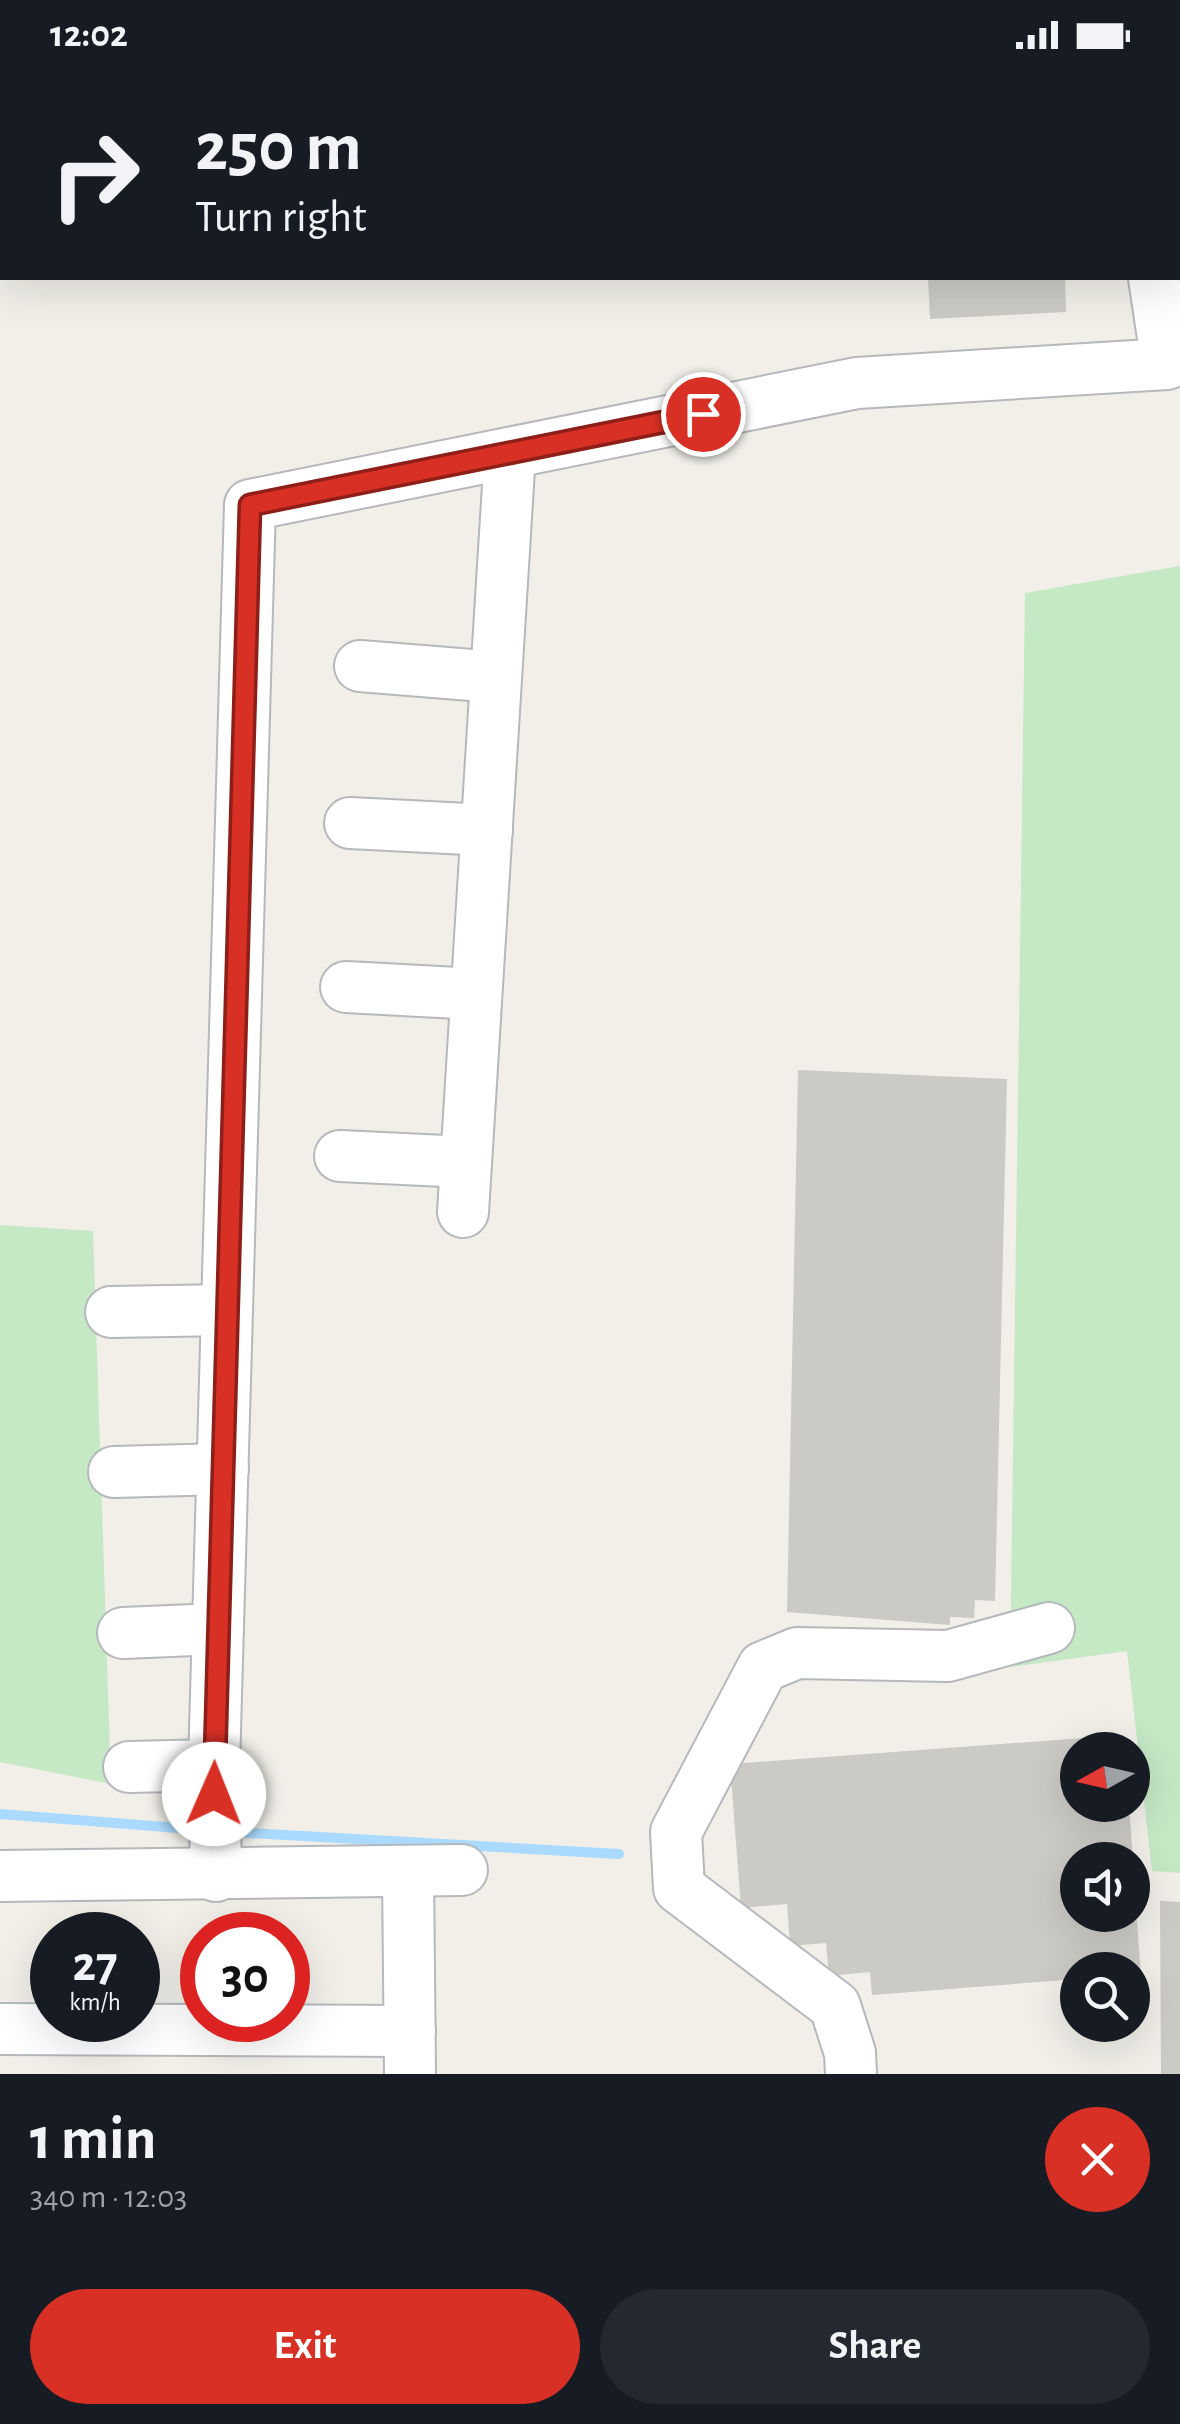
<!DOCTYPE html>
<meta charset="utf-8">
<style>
:root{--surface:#171b24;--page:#242831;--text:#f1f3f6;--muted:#9ea1a6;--accent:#d93025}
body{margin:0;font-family:"Alegreya Sans",sans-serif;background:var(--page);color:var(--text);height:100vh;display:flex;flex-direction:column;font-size:38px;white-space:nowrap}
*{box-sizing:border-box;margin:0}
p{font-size:32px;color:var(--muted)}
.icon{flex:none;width:55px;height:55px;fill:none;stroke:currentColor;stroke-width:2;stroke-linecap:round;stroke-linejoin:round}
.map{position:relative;height:2004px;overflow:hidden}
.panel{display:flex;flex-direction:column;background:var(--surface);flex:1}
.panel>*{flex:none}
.top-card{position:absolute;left:0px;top:0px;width:1180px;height:210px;box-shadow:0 10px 40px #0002;background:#171b24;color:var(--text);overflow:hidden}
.needle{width:65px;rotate:262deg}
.tools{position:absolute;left:1060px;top:1662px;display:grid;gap:20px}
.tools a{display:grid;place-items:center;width:90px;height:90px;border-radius:50%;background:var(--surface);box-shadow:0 10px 40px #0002;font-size:50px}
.speed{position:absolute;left:30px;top:1842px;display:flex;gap:20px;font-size:50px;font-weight:700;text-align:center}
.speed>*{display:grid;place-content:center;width:130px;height:130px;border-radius:50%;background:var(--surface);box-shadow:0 10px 40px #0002;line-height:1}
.speed small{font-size:25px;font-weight:400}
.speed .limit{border:15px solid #d22;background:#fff;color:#111}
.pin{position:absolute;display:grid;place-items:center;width:85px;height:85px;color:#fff;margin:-42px;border:5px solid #fff;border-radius:50%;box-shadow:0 2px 10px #0007}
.me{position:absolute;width:110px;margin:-55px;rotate:1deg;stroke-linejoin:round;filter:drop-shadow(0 0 8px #0008)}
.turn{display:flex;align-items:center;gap:35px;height:210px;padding:0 30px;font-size:45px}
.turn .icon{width:130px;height:130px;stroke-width:2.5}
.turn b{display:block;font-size:70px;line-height:85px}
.round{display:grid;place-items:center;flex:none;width:105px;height:105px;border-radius:52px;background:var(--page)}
.head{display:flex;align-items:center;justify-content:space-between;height:170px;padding:0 30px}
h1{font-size:60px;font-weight:700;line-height:75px}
.cta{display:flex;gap:20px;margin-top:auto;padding:20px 30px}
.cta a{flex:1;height:115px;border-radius:60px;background:var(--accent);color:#fff;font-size:40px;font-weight:700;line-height:115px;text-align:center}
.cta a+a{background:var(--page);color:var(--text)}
.status{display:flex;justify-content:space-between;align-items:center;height:70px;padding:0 50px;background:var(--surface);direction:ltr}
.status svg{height:28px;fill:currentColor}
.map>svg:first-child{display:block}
.green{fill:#c5e8c5}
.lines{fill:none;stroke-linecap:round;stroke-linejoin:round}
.stream{stroke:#aadaff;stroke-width:10}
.building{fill:#cccac5}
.minor-casing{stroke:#b5b8bc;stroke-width:54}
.minor{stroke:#fff;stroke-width:50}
.route-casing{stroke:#8d1f18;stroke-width:25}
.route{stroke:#d93025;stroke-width:18}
</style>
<div class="status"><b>12:02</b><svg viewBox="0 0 49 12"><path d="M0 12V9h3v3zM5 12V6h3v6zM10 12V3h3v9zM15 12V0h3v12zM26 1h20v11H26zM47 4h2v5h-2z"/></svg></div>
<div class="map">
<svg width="1180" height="2004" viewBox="0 0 1180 2004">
<rect width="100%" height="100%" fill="#f1efe8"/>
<g class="green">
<path d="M1180,496V1803L1152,1801L1127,1581L1010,1597L1025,523Z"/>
<path d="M0,1155L93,1161L111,1714L0,1692Z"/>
</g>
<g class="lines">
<g class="stream">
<path d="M0,1744L204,1760"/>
<path d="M231,1762L619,1784"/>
</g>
</g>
<g class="building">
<path d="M928,208H1065L1066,242L930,249Z"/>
<path d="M798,1000L1007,1009L995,1531L975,1530L974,1548L950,1547V1555L787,1542Z"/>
<path d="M1123,1665L1124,1680H1078V1735H1129L1133,1790H1078V1845H1132L1135,1825L1141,1905H1132V1900H1078V1909L872,1925L870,1902L829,1906L826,1873L790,1876L787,1834L741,1838L730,1694Z"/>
<path d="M1160,1831L1180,1832V2004H1161Z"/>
</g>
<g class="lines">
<g class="minor-casing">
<g id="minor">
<path d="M1122,0L1123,2"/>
<path d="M142,2L150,0"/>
<path d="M0,47L2,46"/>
<path d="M360,596L496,607"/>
<path d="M350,753L487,760"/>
<path d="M346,917L476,924"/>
<path d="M340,1086L466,1092"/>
<path d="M463,1142L510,383"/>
<path d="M111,1242L227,1240"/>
<path d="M114,1402L223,1399"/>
<path d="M123,1563L218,1559"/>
<path d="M129,1697L214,1695"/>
<path d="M408,1801L410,2004"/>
<path d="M0,1806L462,1800"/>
<path d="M216,1806L214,1695L250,435L857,313L1167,294L1154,208"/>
<path d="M0,1959L410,1961"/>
<path d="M851,2004L850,1983L835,1936L679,1818L676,1762L763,1597L797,1583L948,1586L1049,1558"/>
</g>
</g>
<use href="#minor" class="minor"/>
</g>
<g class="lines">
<g class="route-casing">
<path id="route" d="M214,1724L250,435L703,344"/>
</g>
<use href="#route" class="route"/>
</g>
</svg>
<div class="tools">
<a><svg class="needle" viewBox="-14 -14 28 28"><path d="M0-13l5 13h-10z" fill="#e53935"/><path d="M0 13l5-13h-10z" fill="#9ea1a6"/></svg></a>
<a><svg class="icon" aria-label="sound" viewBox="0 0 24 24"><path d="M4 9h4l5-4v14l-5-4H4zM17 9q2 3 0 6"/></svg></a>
<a><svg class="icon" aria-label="search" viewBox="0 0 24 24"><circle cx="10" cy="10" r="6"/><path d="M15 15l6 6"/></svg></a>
</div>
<div class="speed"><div>27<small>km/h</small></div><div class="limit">30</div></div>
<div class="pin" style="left:703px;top:344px;background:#d93025"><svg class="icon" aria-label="arrive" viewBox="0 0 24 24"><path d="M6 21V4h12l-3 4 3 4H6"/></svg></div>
<svg class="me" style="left:214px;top:1724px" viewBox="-20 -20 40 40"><circle r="19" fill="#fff"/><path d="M0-13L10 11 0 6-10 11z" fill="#d93025"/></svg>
<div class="top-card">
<div class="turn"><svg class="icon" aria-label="right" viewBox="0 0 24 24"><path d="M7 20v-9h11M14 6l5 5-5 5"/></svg><div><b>250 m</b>Turn right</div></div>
</div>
</div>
<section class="panel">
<div class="head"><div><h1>1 min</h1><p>340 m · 12:03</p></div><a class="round" style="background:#d93025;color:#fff"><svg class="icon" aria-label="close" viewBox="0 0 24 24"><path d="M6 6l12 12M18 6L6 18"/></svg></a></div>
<div class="cta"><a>Exit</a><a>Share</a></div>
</section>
